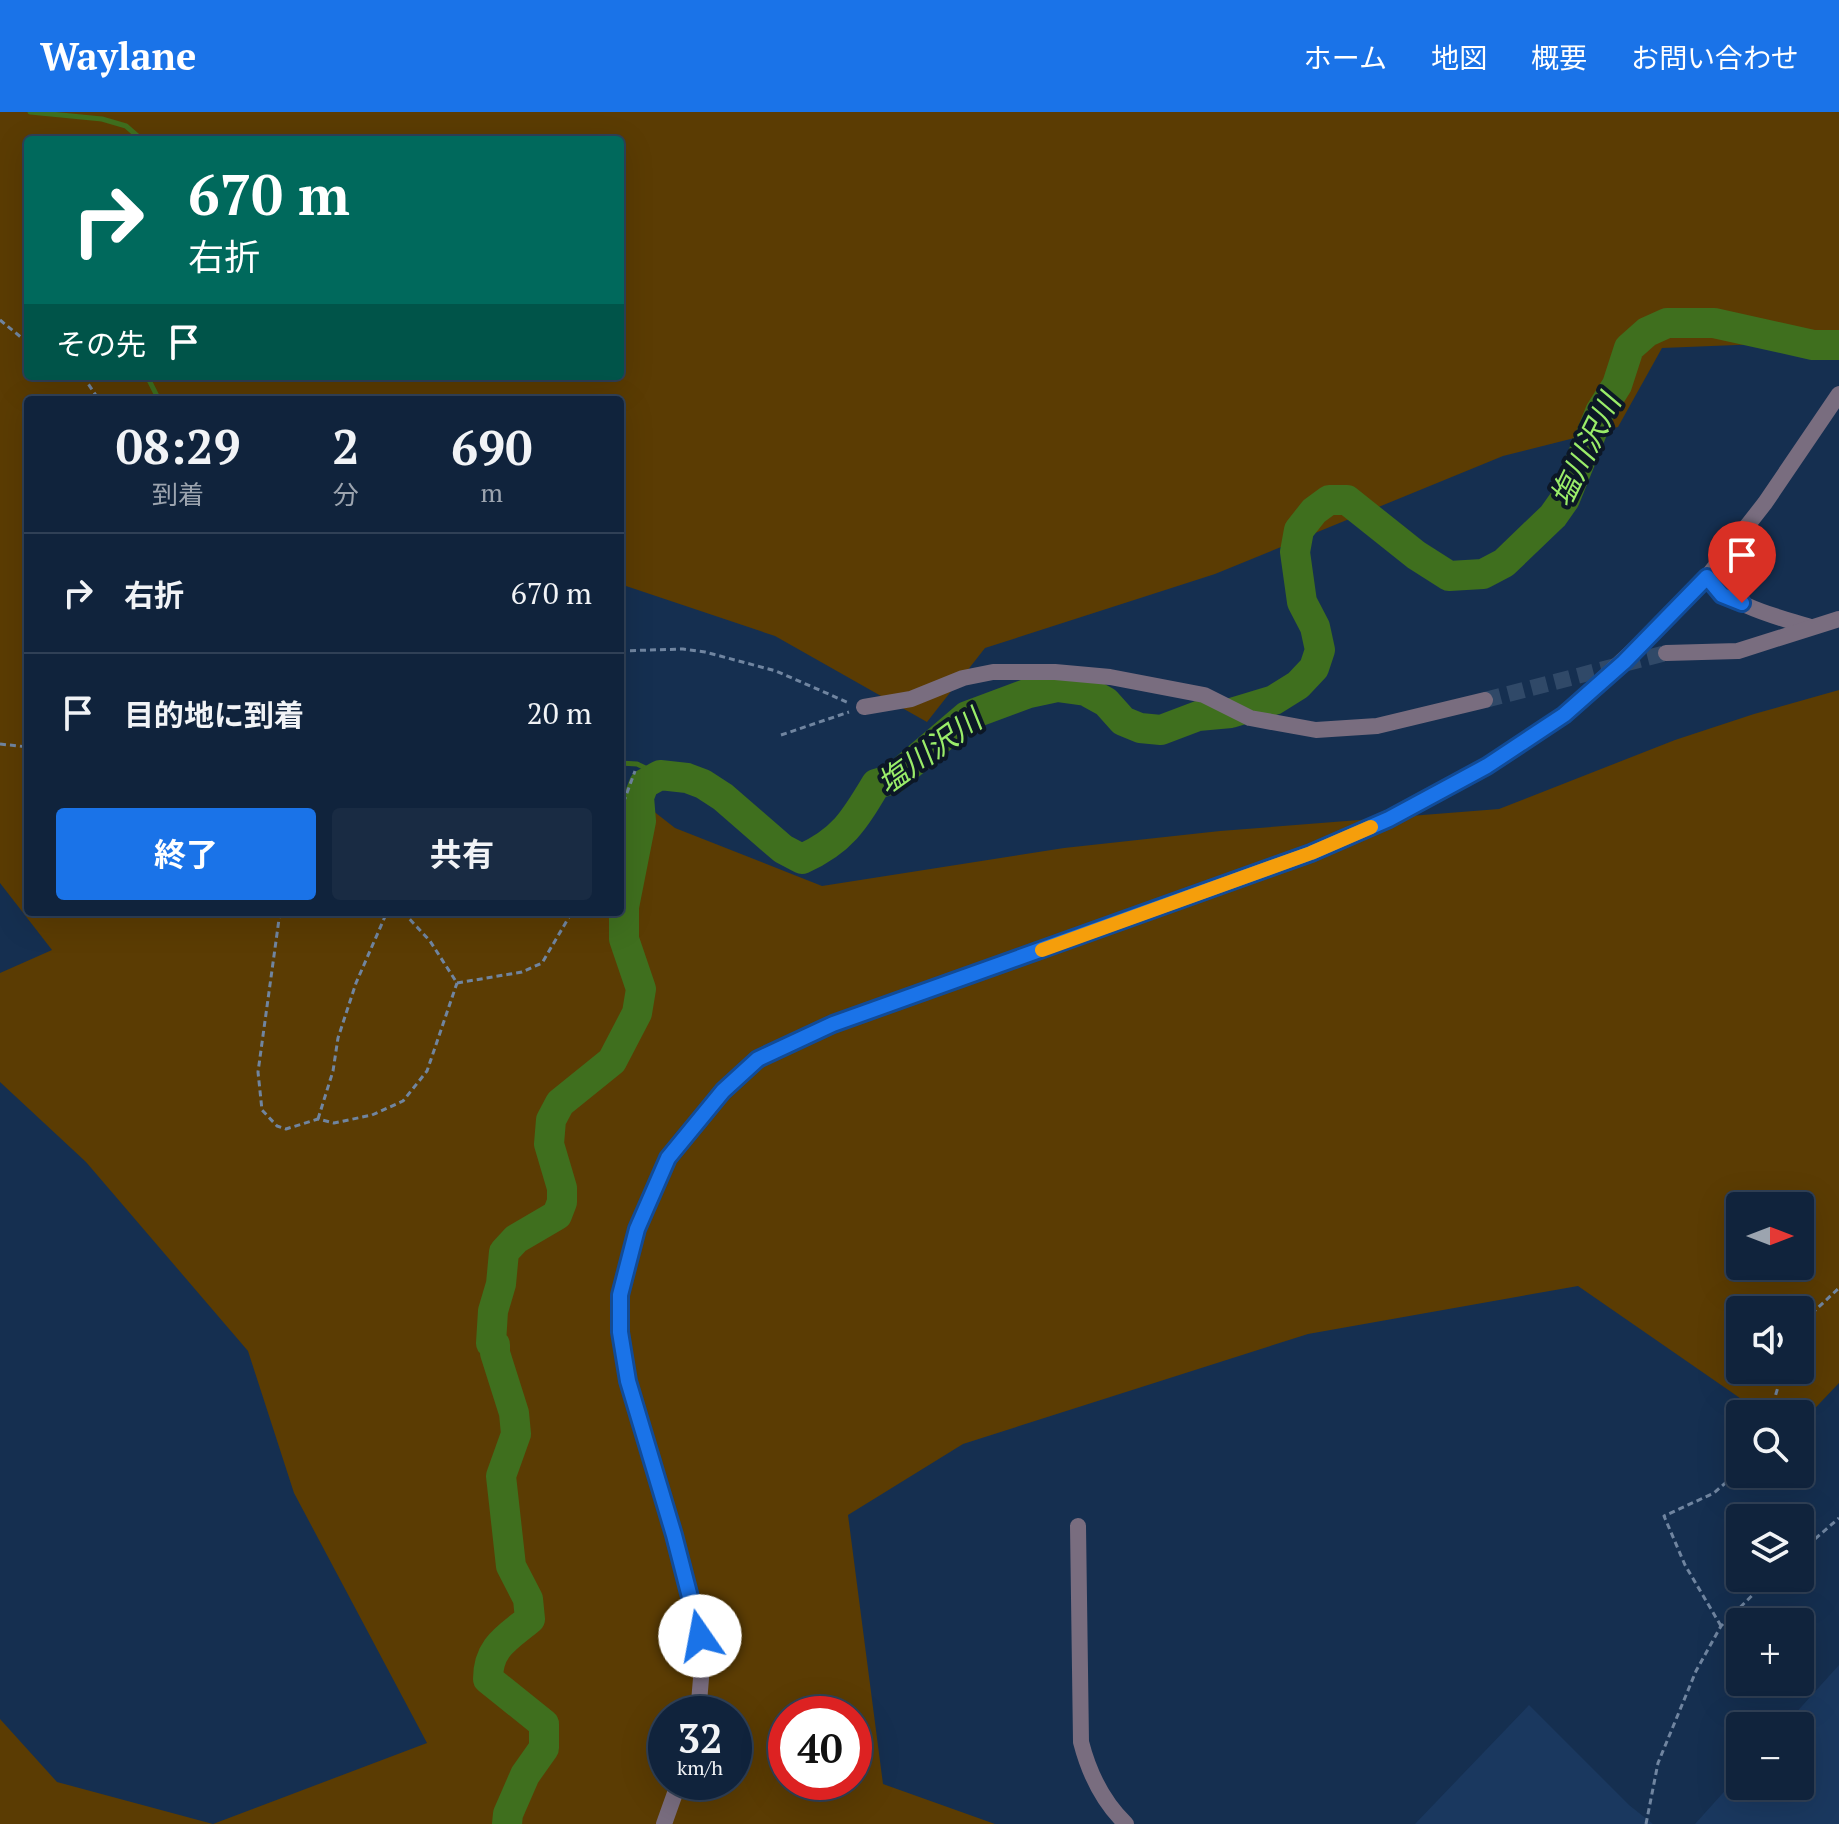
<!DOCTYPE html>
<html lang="ja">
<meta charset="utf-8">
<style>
:root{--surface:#10233c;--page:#192b43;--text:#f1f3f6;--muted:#9ca4af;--line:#304056;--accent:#1a73e8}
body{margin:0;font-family:"PT Serif","Noto Sans JP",serif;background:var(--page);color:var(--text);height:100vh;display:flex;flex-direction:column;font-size:30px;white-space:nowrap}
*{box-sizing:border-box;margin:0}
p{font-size:26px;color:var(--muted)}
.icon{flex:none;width:44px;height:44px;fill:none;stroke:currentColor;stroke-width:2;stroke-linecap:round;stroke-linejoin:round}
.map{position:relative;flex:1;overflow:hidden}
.side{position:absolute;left:24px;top:284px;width:600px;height:520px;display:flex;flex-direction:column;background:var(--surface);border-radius:8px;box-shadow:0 8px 32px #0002,0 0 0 2px var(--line)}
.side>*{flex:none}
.hud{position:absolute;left:24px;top:24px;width:600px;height:244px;border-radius:8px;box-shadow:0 8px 32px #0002,0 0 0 2px var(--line);background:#00695c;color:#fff;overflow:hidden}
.needle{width:52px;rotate:90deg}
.controls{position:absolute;left:1726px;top:1080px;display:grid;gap:16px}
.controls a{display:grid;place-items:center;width:88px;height:88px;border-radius:8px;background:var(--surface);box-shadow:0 8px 32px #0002,0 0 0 2px var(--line);font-size:40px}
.speed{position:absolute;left:648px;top:1584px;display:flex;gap:16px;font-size:40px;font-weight:700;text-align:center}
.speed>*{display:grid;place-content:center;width:104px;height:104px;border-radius:50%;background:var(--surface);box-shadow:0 8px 32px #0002,0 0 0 2px var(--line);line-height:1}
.speed small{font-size:20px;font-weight:400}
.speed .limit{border:12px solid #d22;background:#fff;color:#111}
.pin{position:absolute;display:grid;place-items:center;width:68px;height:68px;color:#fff;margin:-82px -34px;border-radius:50% 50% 50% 0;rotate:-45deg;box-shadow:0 0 8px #0007}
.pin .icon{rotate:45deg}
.me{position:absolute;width:88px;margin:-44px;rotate:348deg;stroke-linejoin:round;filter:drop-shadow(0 0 6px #0008)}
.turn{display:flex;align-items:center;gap:28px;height:168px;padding:0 32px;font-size:36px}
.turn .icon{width:104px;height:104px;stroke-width:2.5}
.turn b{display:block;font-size:56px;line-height:68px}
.then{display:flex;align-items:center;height:76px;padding:0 32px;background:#0003;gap:16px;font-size:30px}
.eta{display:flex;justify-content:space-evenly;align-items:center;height:136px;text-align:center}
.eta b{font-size:48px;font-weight:700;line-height:56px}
.button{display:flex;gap:16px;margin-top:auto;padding:16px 32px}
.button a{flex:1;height:92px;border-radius:8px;background:var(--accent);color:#fff;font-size:32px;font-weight:700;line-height:92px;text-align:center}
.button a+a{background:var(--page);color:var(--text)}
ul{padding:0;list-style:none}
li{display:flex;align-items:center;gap:24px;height:120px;padding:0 32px;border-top:2px solid var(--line)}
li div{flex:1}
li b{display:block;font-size:30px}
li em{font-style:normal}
header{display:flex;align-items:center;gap:48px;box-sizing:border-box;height:112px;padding:0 40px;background:var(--accent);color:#fff}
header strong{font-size:38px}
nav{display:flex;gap:44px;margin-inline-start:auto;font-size:28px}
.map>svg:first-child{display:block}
.built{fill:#1a385f}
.green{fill:#5b3c03;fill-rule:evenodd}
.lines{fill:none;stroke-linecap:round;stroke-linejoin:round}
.stream{stroke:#3f6f1e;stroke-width:5}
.river{stroke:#3f6f1e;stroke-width:30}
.minor-tunnel{stroke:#304968;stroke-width:16;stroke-dasharray:16 8;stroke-linecap:butt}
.path{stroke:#7085a0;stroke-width:3;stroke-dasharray:6 4;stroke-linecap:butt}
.minor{stroke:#796d7f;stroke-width:16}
.tertiary{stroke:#796d7f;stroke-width:16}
.route-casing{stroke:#114b97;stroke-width:20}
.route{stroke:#1a73e8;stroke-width:14}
.slow{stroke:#f59e0b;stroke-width:14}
.labels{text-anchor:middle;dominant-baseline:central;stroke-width:8;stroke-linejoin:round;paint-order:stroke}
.water-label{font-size:30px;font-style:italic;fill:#9aec69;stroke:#0c1726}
</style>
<header>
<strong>Waylane</strong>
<nav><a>ホーム</a><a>地図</a><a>概要</a><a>お問い合わせ</a></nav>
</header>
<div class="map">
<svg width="1839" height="1712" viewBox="0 0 1839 1712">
<rect width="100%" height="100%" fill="#152f50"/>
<g class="built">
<path d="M1839,1553V1712H1695L1740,1662V1674H1800V1614H1784Z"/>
<path d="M1529,1593L1629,1693L1653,1712H1415Z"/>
</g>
<g class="green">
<path d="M0,0H1839V229L1662,236L1618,315L1503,344L1215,462L985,536L927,610L775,524L620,472V288H28V800H620V673L675,716L822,774L1064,736L1220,719L1499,697L1675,628L1754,602L1839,578V1271L1800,1312V1302H1763L1578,1174L1308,1222L963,1332L848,1403L883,1672L995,1712H213L427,1631L294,1381L248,1239L86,1050L0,970V861L52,838L0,771ZM28,28H620V264H28ZM1740,1094H1800V1154H1740ZM1740,1198H1800V1258H1740ZM666,1602H734V1670H666ZM786,1602H854V1670H786Z"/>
<path d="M0,1607L57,1670L213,1712H0Z"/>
</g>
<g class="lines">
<g class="stream">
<path d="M30,0L102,7L126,14L142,28"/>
<path d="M147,264L159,288"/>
<path d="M620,651L637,652L660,663"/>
</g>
<path class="river" d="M507,1712L508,1702L525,1663L544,1636V1612L488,1567C488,1535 507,1526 530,1507L528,1487L511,1454L501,1364L516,1322L514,1301L495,1241V1233L491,1231L493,1199L501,1172L504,1140L516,1127L557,1103L562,1090V1076L549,1032L551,1008L560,991L612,949L637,901L641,877L624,827V795L641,709L639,685L644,672L660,663L687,666L703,672L723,685L783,737L802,747C842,729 854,709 876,672L893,667L967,604L1029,581L1057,575L1086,579L1106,590L1123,609L1140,616L1161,618L1198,604L1231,601L1274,588L1298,573L1314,556L1320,538L1315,515L1302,490L1295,440L1299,418L1314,399L1329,388H1347L1416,443L1449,464L1483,462L1504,451L1553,404L1565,387L1600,300L1617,273L1629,236L1647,220L1667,211H1714L1813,233H1839"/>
<path class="minor-tunnel" d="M1485,588L1666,541"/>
<g class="path">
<path d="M0,208L28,231"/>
<path d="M83,264L99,288"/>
<path d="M337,288H352"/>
<path d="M620,539L683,537L705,540L776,559L849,591"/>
<path d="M781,623L849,600"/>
<path d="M0,632L28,635"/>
<path d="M620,700L635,659"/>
<path d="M280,800L258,960L262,998L277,1014L286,1017L318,1007L334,1011L372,1003L403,989L427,959L457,871"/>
<path d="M403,800L430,829L457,871"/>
<path d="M457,871L522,860L542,851L572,800"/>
<path d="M318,1007L333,959L338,926L356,871L387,800"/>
<path d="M1800,1218L1809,1204L1839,1176"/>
<path d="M1770,1302L1783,1258"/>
<path d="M1800,1440L1839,1406"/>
<path d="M1721,1514L1685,1453L1664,1404L1714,1381L1740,1358"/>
<path d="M1646,1712L1658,1651L1696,1559L1721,1514L1770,1466"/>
</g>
<g class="minor">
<path d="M1707,465C1734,495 1772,503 1810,515"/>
<path d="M1666,541L1738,539L1839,507"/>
<path d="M864,595L911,587L963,566L993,560H1055L1110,565L1204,583L1250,606L1316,618L1377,614L1485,588"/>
<path d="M1078,1414L1081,1630C1089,1661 1102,1689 1126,1712"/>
</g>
<g class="tertiary">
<path d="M698,1602L703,1543L697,1504L628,1269L620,1220V1183L637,1117L668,1046L723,979L758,947L833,912L1311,741L1389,707L1487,654L1564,603L1674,500L1707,465L1765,391L1839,282"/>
<path d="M664,1712L679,1670"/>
</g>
</g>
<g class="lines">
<g class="route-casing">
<path id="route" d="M700,1524L674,1423L628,1269L620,1220V1183L637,1117L668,1046L723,979L758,947L833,912L1311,741L1389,707L1487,654L1564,603L1624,550L1707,465L1722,483L1742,491"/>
</g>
<use href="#route" class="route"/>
<path class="slow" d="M1042,838L1311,741L1371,715"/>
</g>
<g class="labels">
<g class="water-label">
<text transform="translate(1585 338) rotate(-64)">塩川沢川</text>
<text transform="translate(929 639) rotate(-36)">塩川沢川</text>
</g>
</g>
</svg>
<div class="controls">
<a><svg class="needle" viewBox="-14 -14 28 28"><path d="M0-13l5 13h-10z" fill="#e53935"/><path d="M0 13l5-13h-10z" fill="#9ca4af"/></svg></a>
<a><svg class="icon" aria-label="sound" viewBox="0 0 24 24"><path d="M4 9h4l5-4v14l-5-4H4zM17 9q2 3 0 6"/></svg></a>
<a><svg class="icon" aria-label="search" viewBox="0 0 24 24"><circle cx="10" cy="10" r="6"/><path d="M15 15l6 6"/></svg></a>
<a><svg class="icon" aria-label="layers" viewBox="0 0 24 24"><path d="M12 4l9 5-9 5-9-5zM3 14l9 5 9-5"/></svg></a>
<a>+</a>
<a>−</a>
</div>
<div class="speed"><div>32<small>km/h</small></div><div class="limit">40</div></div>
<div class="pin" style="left:1742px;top:491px;background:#d93025"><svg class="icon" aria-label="arrive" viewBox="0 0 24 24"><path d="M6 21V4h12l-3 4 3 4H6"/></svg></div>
<svg class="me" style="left:700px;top:1524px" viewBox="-20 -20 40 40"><circle r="19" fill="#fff"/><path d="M0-13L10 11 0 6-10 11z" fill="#1a73e8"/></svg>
<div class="hud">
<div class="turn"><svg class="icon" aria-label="right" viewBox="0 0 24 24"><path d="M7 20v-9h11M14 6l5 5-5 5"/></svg><div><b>670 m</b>右折</div></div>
<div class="then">その先<svg class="icon" aria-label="arrive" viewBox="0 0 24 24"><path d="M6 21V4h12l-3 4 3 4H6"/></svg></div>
</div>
<section class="side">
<div class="eta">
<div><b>08:29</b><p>到着</p></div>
<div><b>2</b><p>分</p></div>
<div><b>690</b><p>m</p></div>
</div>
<ul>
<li><svg class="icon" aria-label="right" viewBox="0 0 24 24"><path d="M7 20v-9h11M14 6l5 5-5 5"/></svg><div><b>右折</b></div><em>670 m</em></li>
<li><svg class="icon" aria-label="arrive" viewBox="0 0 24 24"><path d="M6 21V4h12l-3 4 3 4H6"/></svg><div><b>目的地に到着</b></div><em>20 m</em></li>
</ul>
<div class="button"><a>終了</a><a>共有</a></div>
</section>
</div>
